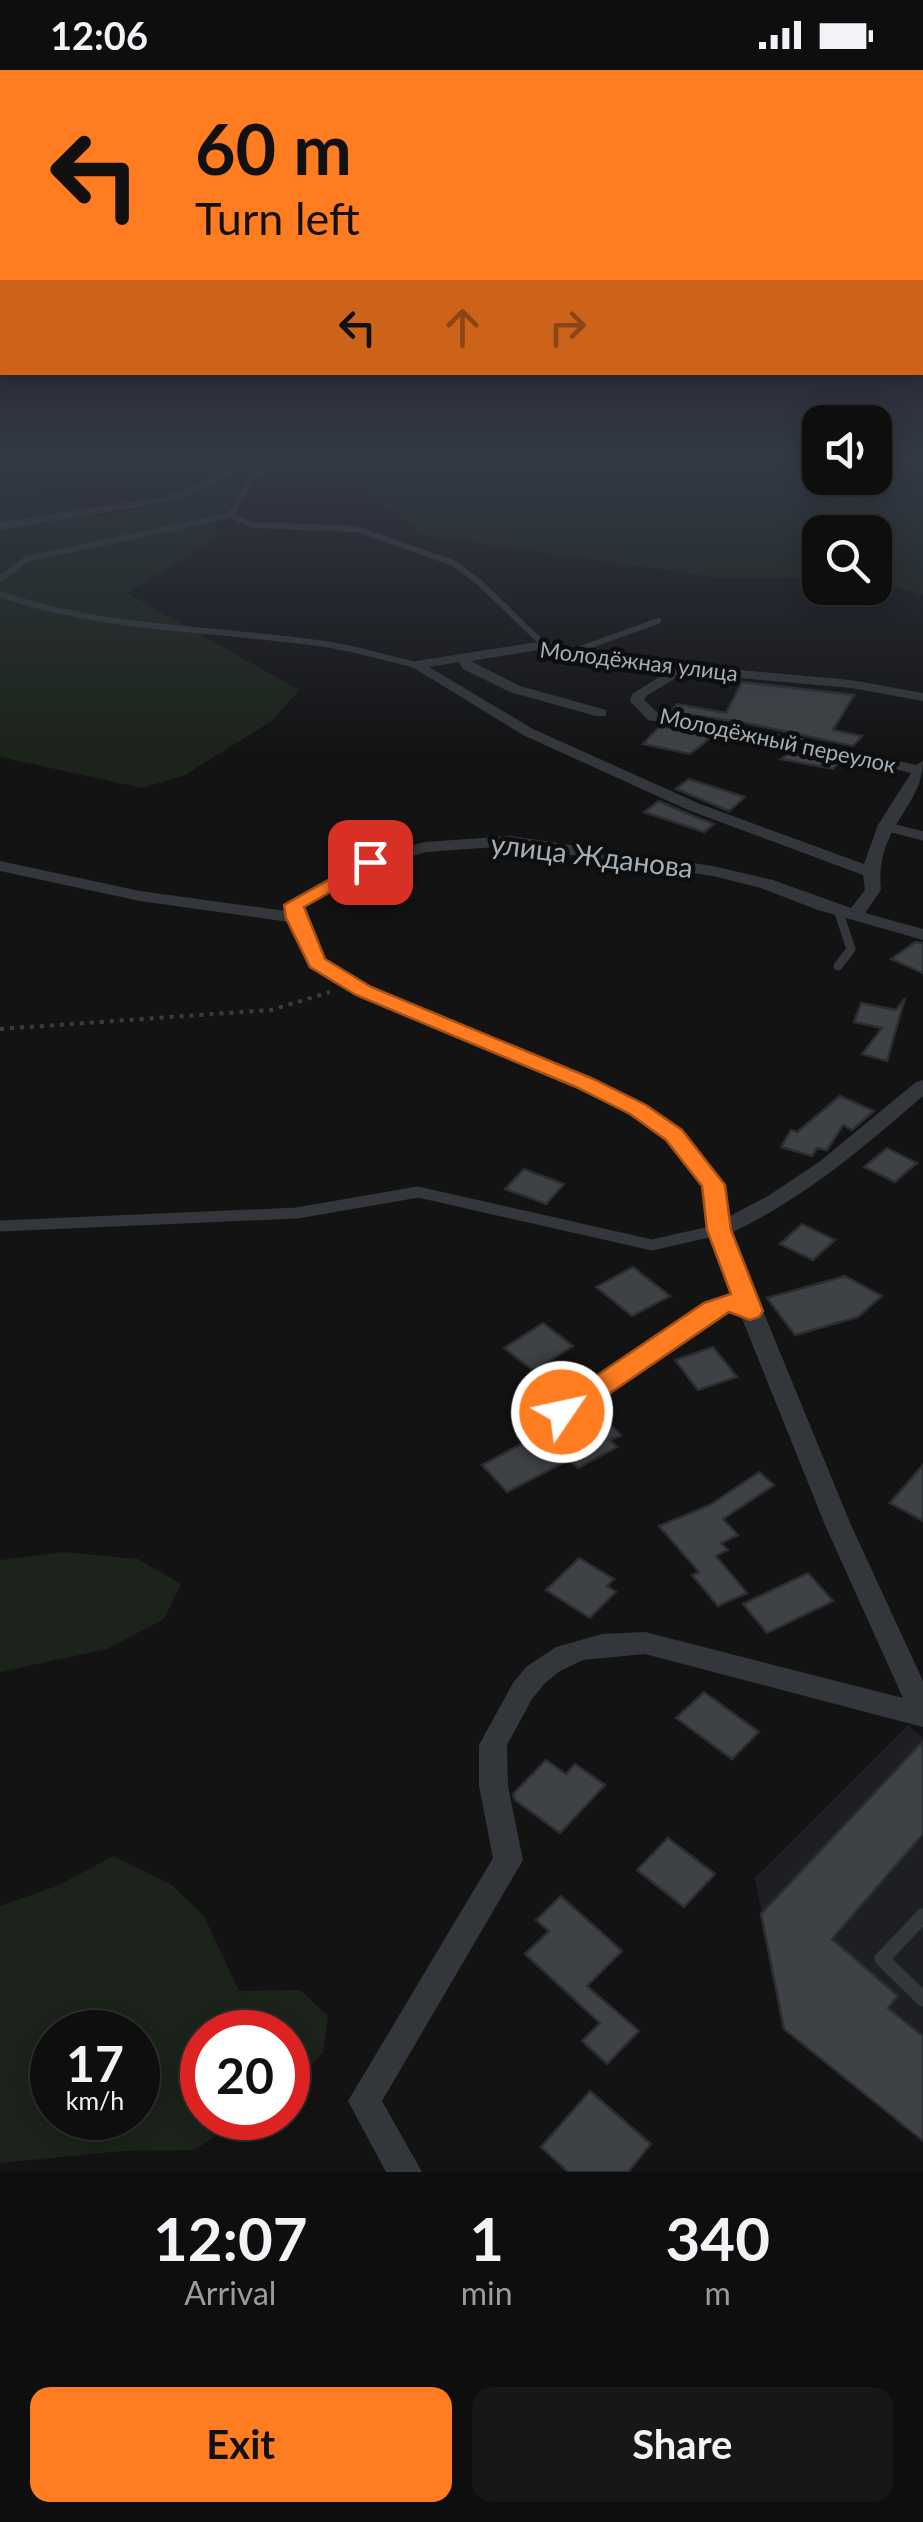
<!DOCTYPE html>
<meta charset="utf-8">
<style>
:root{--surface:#0e0e0f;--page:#171718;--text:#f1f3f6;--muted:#9b9c9e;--line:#2e2e2f;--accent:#ff7c20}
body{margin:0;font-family:Lato,sans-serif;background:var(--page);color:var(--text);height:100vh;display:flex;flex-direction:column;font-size:38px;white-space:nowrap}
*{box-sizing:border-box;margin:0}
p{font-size:32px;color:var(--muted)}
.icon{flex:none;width:55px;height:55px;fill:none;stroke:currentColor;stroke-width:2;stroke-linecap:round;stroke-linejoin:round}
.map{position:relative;height:2102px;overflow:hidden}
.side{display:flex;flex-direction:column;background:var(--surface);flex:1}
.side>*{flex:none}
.guide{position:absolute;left:0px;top:0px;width:925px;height:305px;box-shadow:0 5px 25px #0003,0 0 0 2px var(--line);background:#ff7c20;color:#111;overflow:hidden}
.fabs{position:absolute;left:802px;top:335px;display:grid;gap:20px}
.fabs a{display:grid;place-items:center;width:90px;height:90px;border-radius:20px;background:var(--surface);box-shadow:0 5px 25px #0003,0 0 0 2px var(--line);font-size:50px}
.speed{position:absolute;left:30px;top:1940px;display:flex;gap:20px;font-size:50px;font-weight:700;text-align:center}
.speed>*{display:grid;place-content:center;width:130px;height:130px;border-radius:50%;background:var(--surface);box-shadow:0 5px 25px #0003,0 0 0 2px var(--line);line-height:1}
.speed small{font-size:25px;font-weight:400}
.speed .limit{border:15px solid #d22;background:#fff;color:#111}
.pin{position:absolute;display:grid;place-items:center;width:85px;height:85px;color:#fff;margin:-42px;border-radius:20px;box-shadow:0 5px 15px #0006}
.me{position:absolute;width:110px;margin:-55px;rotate:56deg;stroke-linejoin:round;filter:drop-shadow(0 0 8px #0008)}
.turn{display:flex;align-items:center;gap:35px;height:210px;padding:0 30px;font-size:45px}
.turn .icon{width:130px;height:130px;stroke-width:2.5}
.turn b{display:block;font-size:70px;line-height:85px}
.lanes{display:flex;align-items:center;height:95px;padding:0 30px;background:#0003;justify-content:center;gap:50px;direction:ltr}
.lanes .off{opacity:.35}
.eta{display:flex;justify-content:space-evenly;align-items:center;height:170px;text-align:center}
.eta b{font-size:60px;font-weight:700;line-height:70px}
.button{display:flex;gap:20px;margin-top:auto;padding:20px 30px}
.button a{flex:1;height:115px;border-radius:20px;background:var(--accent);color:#111;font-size:40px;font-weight:700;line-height:115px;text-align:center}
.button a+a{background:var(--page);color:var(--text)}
.status{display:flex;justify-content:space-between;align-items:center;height:70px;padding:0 50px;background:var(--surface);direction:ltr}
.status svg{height:28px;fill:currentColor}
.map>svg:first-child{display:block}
.built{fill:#1e1f22}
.green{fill:#1b231a;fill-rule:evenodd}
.building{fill:#3e4145;stroke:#2c2d31;stroke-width:2.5}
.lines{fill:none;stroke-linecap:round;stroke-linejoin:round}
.path{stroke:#393d41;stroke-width:4;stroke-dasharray:4 6;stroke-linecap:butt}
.service-far3{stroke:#33363a;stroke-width:6}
.service-far2{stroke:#33363a;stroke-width:9}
.service-far1{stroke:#33363a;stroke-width:11}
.service{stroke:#33363a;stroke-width:15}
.minor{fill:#33363a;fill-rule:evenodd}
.route{fill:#ff7c20;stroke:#a65115;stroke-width:2.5}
.labels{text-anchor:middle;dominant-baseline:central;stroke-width:9;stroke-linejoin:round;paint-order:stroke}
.far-street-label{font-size:22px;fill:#a3aeb6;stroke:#0e0e0f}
.street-label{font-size:28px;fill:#a3aeb6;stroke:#0e0e0f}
</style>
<div class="status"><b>12:06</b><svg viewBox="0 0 49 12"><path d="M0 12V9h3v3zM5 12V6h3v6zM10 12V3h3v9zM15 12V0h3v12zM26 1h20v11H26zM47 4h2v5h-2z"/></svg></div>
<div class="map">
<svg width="923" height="2102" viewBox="0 0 923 2102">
<rect width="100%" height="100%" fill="#131314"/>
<path class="built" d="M908,1655L923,1668V2071L784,1959L755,1808Z"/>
<g class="green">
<path d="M0,387H232L226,392L168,406L64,393L40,402L44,424L99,447L171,432L249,397L262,396L216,453L217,468L127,523L299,620L273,650L185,705L142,718L0,687Z"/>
<path d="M312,387H820V408H875V387H923V525L875,510V462H820V508H720L422,465C402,448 360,413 334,408C312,404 290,424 272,404Z"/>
<path d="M64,1482L138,1489L181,1514L164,1549L107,1579L0,1602V1490Z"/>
<path d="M113,1786L172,1815L204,1846L239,1921L300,1920L328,1946L323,1983L288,2017V1962H202V2048H245L194,2080L123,2081L0,2093V1836L57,1816ZM52,1962H138V2048H52Z"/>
</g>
<g class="building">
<path d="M742,612L854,625L833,660L862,666L853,676L746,653L671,642L677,634L726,643Z"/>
<path d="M660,656L714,665L690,684L643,674Z"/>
<path d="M794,679H795L841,690L833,699L781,689Z"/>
<path d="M689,709L745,727L729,741L676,719Z"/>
<path d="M659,731L686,743L714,754L704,762L644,742Z"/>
<path d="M915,872L923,873V903L891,889Z"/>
<path d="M905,928L887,991L862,984L882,958L854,952L861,933L896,940Z"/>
<path d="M840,1026L874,1041L852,1060L843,1055L827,1080L817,1078L812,1086L781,1077L791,1060L797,1062Z"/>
<path d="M887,1078L917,1093L895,1112L864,1097Z"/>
<path d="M524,1099L564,1114L546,1134L505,1119Z"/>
<path d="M802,1154L835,1170L813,1190L780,1174Z"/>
<path d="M633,1197L670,1226L632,1246L596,1217Z"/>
<path d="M845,1206L882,1226L858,1247L795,1265L767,1228Z"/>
<path d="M543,1253L573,1276L534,1301L504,1278Z"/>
<path d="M713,1277L737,1307L698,1320L675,1290Z"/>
<path d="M592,1336L621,1365L610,1370L617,1377L578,1398L569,1390L507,1422L482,1395Z"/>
<path d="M923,1395V1451L890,1433Z"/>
<path d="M759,1402L774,1415L723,1449L738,1465L721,1473L728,1480L716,1486L747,1523L718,1536L692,1505L699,1502L659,1456L710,1435Z"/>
<path d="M579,1488L614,1509L607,1516L616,1522L590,1548L546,1520Z"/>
<path d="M808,1503L833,1531L767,1563L743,1534Z"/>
<path d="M704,1622L759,1662L732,1689L676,1648Z"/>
<path d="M923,1671V1764L832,1869L898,1926L888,1938L923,1966V2071L784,1959L761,1844Z"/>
<path d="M546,1690L566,1704L575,1694L605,1715L560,1763L515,1730L513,1724Z"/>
<path d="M668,1768L715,1804L684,1837L637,1800Z"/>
<path d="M561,1826L622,1881L587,1916L639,1961L607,1994L582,1971L600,1953L525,1884L549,1861L536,1850Z"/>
<path d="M590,2021L651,2074L628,2102H568L541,2077Z"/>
</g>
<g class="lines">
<path class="path" d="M0,959L271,940L330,922"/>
<g class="service-far3">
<path d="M288,387L252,407L231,445L252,455L357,459L453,493L479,512L544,575"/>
<path d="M0,509L27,489L231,445"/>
<path d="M0,524C104,560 211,558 318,573C351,577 384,588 416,595"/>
<path d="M580,579L658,551"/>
</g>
<g class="service-far2">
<path d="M888,757L923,766"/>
<path d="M838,840L851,879L838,896"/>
</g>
<g class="service-far1">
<path d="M0,1156L297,1143L418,1122L652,1175L718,1160"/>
<path d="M562,1342L713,1239L727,1232L749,1241"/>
</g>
<path class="service" d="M923,1846L882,1889L923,1929"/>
<g class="minor">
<path d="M258,387H273L174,431L0,460V452L167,426Z"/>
<path d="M544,571L682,595L851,610L923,623V631L851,618L684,603L646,626L644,630L658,643L796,667L916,695L923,691C923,737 874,758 881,820L865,843L923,859V870L818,840L761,818L713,806L511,776L426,782L376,796L303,837L305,848L324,890L369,917L590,1008L645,1035L681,1061L723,1115L728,1147L768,1126L819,1092L916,1012L923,1010V1026C863,1078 803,1129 731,1163L851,1455L923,1611V1657L645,1584L583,1590L560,1601L545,1613L532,1629L507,1675L508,1716L523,1790L382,2031L422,2102H386L348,2031L493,1788L479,1716V1675L513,1613L526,1597L556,1577L602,1564L645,1562L903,1628L825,1455L739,1241L708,1160L703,1116L667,1069L631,1043L576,1016L357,925L311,897L289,852L140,831L0,801V791L140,821L286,841L288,831L364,788L425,772L511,766L713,796L773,810L851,838L865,820L863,805L688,740L523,665L409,595L416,591ZM544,579L669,601L632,624L630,631L648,650L796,675L911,703L878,755L864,794L700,734L533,659L429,597L459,592L463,599L510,622L596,646H606V640L520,616L471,591Z"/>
</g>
</g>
<linearGradient id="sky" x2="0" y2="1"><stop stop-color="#0a0a0b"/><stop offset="0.57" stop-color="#333945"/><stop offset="1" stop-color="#333945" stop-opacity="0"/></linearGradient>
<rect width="923" height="681" fill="url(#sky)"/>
<path class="route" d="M370,787L379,792L376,796L304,837L325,889L371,917L591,1008L646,1035L682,1060L725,1115L731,1160L763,1241L759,1247L750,1250L729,1242L572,1349H553L549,1342L553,1335L704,1233L731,1224L707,1160L702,1116L666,1070L630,1044L576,1017L356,925L310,897L286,848L284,835Z"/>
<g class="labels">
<g class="far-street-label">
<text transform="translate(639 591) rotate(7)">Молодёжная улица</text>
<text transform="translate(778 670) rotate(12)">Молодёжный переулок</text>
</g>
<g class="street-label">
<text transform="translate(592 785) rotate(7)">улица Жданова</text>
</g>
</g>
</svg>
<div class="fabs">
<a><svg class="icon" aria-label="sound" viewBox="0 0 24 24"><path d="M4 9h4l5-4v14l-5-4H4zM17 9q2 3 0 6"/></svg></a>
<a><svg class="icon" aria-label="search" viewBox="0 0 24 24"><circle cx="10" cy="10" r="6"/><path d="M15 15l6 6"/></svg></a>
</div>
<div class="speed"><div>17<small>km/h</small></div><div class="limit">20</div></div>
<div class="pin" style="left:370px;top:792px;background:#d93025"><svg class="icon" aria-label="arrive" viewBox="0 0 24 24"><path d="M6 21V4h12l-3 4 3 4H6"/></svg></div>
<svg class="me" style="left:562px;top:1342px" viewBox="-20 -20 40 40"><circle r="17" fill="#ff7c20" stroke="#fff" stroke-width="3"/><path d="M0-11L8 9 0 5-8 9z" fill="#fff"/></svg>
<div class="guide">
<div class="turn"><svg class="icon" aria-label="left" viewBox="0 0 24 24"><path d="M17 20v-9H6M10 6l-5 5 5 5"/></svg><div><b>60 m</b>Turn left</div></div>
<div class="lanes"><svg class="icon" aria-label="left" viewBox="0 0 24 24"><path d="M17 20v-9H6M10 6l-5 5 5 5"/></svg><svg class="icon off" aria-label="ahead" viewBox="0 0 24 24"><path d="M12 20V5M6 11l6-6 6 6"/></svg><svg class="icon off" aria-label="right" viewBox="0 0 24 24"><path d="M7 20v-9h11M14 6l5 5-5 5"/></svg></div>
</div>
</div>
<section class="side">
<div class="eta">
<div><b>12:07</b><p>Arrival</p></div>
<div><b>1</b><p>min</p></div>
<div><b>340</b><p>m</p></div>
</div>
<div class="button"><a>Exit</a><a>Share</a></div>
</section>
